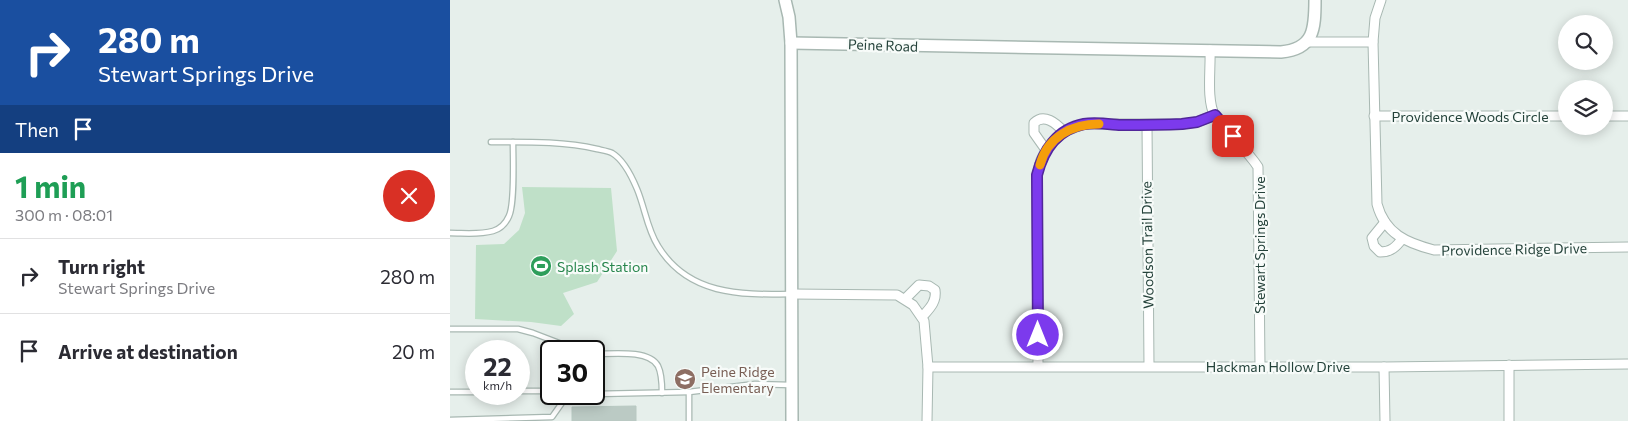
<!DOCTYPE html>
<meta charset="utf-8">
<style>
:root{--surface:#fff;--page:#f2f2f3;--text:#2b2b33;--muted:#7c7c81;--line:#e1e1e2}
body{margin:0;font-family:Commissioner,sans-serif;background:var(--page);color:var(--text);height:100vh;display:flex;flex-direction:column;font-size:19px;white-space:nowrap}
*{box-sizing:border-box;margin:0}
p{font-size:16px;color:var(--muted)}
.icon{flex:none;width:28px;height:28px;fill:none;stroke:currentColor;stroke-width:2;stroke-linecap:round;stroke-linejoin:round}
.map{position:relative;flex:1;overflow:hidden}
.side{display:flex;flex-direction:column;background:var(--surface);width:450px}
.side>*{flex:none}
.hud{background:#1a4fa0;color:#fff;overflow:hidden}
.fabs{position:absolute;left:1108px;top:15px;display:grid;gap:10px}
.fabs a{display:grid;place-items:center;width:55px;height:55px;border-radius:50%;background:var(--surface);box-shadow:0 2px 12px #0003;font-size:25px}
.speed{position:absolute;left:15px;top:340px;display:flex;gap:10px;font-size:25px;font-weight:700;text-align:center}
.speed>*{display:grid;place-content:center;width:65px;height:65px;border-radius:50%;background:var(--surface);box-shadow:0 2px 12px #0003;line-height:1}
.speed small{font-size:12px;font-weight:400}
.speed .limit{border:2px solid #111;border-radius:8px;background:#fff;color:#111}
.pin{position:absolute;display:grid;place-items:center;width:42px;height:42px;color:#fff;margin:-21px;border-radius:10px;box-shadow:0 2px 8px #0006}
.me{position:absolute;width:55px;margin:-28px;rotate:0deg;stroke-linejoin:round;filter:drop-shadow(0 0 4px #0008)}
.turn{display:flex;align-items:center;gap:18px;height:105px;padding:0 15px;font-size:22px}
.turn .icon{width:65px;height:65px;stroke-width:2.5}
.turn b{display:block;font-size:35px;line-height:42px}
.then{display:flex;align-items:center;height:48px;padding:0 15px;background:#0003;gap:10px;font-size:19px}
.round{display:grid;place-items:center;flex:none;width:52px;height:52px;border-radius:26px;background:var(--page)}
.overview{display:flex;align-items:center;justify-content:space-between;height:85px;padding:0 15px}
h1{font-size:30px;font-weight:700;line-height:38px;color:#1e9e55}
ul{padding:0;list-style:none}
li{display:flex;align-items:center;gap:15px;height:75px;padding:0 15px;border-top:1px solid var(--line)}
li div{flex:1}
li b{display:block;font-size:19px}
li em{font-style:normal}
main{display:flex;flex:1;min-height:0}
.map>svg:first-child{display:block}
.green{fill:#bfe0c8}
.building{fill:#bbcac4;stroke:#b8c9c2}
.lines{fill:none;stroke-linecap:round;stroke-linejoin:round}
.service-casing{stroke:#a8b8b2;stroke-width:7}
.minor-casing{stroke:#a8b8b2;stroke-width:11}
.tertiary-casing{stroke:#a8b8b2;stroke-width:14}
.service{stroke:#fff;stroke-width:4.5}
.minor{stroke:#fff;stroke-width:9}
.tertiary{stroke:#fff;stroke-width:11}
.route-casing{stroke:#51269a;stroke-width:12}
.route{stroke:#7c3aed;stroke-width:9}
.slow{stroke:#f59e0b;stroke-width:9}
.labels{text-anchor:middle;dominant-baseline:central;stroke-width:4.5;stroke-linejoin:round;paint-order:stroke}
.street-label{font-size:14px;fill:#24423a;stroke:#f7fbf9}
.leisure-label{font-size:14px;fill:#27864d;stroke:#f7fbf9;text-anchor:start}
.education-label{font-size:14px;fill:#785e54;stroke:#f7fbf9;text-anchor:start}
</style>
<main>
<section class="side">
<div class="hud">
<div class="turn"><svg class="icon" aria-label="right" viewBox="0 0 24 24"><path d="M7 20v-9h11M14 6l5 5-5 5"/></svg><div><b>280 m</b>Stewart Springs Drive</div></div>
<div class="then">Then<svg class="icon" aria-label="arrive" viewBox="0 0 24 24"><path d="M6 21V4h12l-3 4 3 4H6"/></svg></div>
</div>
<div class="overview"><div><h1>1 min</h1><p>300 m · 08:01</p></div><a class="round" style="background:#d93025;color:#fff"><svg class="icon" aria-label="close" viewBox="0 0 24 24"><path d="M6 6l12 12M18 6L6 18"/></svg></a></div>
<ul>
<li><svg class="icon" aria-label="right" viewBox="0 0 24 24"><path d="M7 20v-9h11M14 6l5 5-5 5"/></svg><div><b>Turn right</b><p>Stewart Springs Drive</p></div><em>280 m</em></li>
<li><svg class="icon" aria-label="arrive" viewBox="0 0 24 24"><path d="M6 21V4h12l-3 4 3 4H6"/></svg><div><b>Arrive at destination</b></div><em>20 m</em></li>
</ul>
</section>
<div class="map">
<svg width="1178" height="421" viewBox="0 0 1178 421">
<rect width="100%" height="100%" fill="#e6efeb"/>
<path class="green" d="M72,187L161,188L167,251L147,282L113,293L124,314L111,326L81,322L25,319L26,245L54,244L69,230L75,213Z"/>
<path class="building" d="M186,406V421H122V407Z"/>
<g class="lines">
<g class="service-casing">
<g id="service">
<path d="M41,142C76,142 113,141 147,149C151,150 158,151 162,153C174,160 182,177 187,189C195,208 197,229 208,246C238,295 290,295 340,294"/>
<path d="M0,233C14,233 29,235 43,231C50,229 56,223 59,216C65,203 63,159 63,142"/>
<path d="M0,329H68L83,333L130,351"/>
<path d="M144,354C161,354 199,349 208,366C212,374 212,384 212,393"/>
<path d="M0,392H26"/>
<path d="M239,392V421"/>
<path d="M114,400L145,394L239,392L305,384L341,385"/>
<path d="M0,420L102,417L114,400L94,391H69"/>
</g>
</g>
<g class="minor-casing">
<g id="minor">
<path d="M857,42H923L927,204C935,234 957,243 984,250L1178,247"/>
<path d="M923,42L925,18L931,0"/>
<path d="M760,50C761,67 756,101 765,116C777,135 796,148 808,167L810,366"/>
<path d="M924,116H1116"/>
<path d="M1154,116H1178"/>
<path d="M697,125L699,366"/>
<path d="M596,150L584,133V123C594,113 606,123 614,132"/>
<path d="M935,222L922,238L924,246L930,252C941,252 946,247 952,239"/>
<path d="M341,294L447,295L463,305L474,321L478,367L477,421"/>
<path d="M455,299L469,285L479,286L485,290C487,302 479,309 472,317"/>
<path d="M588,366L587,175L591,160L596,150L603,142L614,132L634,124H732L747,122L765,115"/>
<path d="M478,367H934L1178,364"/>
<path d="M934,367L935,421"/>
<path d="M1059,421V365"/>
</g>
</g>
<g class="tertiary-casing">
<g id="tertiary">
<path d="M335,0L339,17L341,43L342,421"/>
<path d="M341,43L831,52C864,49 865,29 865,0"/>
</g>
</g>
<use href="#service" class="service"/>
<use href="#minor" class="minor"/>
<use href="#tertiary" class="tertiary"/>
</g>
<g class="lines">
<g class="route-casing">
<path id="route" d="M588,335L587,175C593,151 607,129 634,124C645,122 658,124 669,125C690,125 711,125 732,124L747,122L765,115L783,136"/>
</g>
<use href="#route" class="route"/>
<path class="slow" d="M590,165C597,137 622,124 649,124"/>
</g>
<defs>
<g id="stadium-disc" transform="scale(1.125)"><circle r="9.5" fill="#2e9e5b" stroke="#f7fbf9"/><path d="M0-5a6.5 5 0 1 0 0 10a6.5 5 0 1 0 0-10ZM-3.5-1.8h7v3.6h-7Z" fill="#fff"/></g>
<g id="school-disc" transform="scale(1.125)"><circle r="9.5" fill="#8d6e63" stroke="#f7fbf9"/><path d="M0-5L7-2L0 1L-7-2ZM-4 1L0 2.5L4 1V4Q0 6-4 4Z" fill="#fff"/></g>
</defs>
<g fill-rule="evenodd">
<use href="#stadium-disc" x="91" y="266"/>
<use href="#school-disc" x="235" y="379"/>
</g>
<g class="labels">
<g class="street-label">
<text transform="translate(433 45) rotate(2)">Peine Road</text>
<text x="1020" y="116">Providence Woods Circle</text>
<text transform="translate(697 245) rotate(-91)">Woodson Trail Drive</text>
<text transform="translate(809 245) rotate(-90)">Stewart Springs Drive</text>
<text transform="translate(1064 249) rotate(-1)">Providence Ridge Drive</text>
<text x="828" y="366">Hackman Hollow Drive</text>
</g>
<g class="leisure-label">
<text x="107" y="266">Splash Station</text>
</g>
<g class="education-label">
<text x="251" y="371">Peine Ridge<tspan x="251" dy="16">Elementary</tspan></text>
</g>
</g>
</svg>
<div class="fabs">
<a><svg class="icon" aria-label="search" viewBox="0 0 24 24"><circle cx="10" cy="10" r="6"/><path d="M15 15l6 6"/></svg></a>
<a><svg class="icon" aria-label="layers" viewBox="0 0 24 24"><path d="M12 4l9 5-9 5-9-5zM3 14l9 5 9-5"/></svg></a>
</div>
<div class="speed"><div>22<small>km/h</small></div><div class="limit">30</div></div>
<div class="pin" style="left:783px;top:136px;background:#d93025"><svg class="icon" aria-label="arrive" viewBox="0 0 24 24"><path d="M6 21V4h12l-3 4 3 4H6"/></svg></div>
<svg class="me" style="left:588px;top:335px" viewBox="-20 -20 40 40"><circle r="17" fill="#7c3aed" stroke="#fff" stroke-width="3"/><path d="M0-11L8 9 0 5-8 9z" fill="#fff"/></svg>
</div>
</main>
